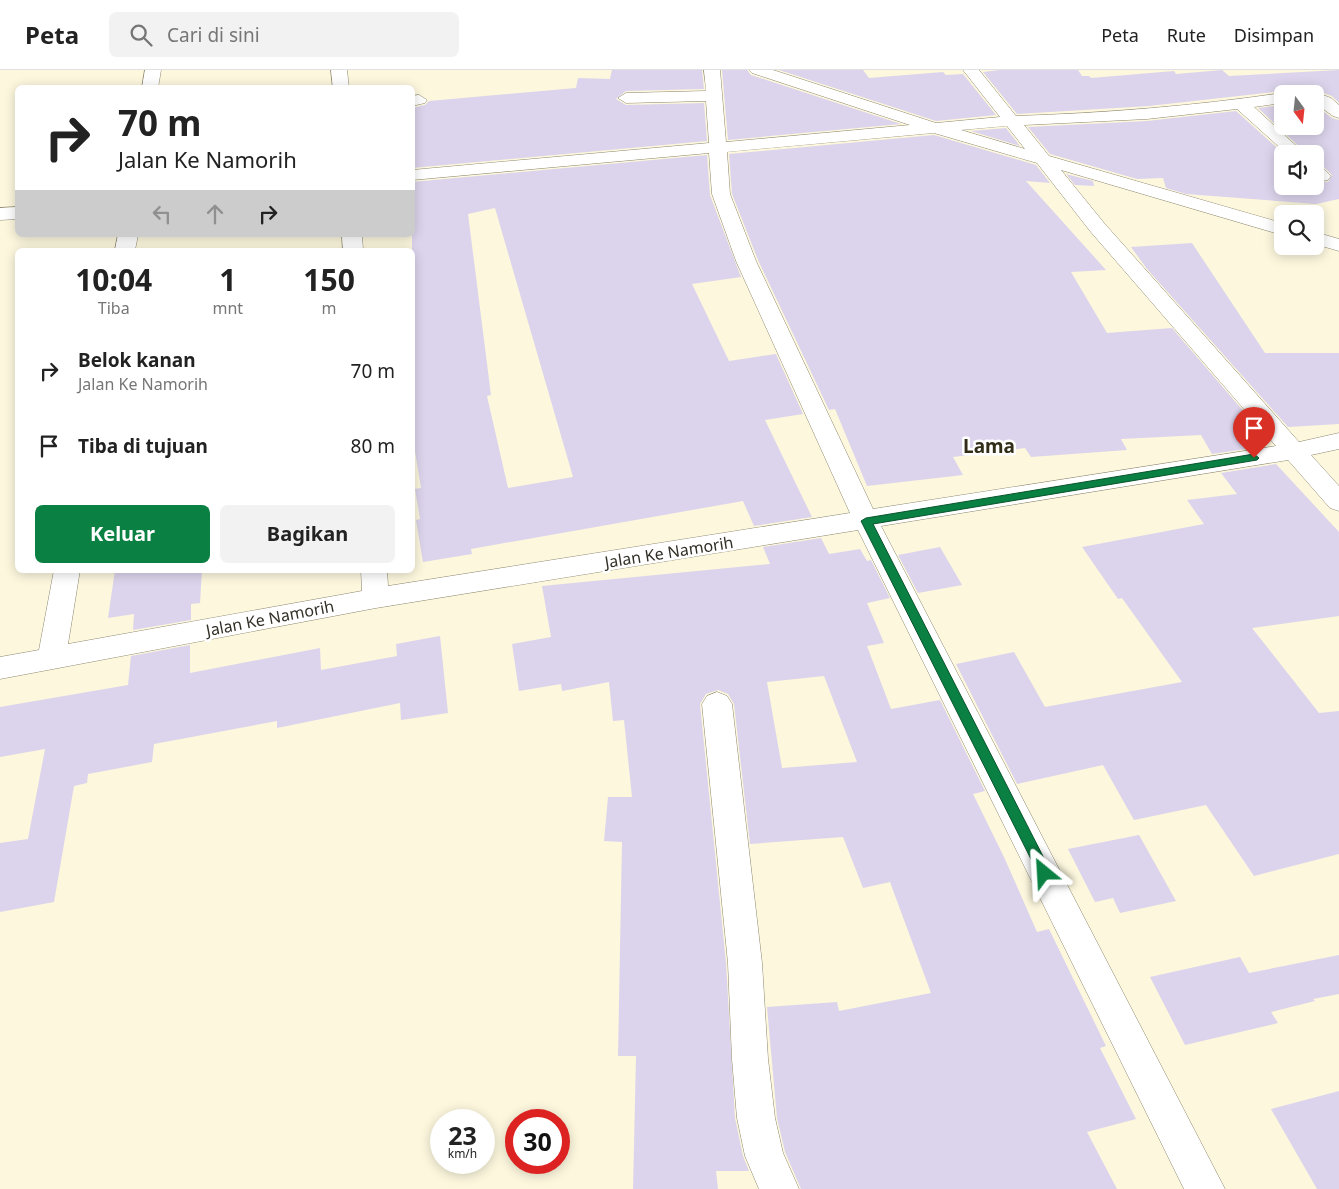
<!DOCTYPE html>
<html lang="id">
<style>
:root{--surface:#fff;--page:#f2f2f2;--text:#222;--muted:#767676;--line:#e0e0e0;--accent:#0b8043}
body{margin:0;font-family:"Noto Sans",sans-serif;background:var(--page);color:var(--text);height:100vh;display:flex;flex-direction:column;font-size:19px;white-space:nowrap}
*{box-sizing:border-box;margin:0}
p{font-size:16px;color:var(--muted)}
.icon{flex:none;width:28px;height:28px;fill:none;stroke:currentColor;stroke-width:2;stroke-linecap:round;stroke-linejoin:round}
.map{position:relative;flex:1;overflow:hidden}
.drawer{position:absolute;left:15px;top:178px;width:400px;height:325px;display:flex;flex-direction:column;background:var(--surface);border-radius:8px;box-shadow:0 2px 12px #0003}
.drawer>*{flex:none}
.hud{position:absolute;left:15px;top:15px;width:400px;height:152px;border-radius:8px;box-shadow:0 2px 12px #0003;background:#fff;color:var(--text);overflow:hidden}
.needle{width:32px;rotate:165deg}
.tools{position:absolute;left:1274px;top:15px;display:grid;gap:10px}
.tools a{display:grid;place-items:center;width:50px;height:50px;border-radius:8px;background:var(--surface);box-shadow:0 2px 12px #0003;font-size:25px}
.speed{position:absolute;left:430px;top:1039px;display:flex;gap:10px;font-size:25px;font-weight:700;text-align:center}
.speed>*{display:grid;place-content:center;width:65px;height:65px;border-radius:50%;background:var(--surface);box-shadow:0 2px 12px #0003;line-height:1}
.speed small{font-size:12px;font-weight:400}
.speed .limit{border:8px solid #d22;background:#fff;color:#111}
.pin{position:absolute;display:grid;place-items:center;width:42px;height:42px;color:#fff;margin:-51px -21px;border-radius:50% 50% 50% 0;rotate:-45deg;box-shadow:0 0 5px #0007}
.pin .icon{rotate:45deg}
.me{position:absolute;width:55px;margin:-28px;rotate:333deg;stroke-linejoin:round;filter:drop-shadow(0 0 4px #0008)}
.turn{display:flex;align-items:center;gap:18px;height:105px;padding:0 20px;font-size:22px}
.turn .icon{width:65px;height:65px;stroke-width:2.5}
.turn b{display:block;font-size:35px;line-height:42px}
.lanes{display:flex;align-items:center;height:48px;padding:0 20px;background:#0003;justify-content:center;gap:25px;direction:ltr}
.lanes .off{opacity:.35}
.eta{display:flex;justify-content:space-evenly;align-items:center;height:85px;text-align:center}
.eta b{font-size:30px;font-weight:700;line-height:35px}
.cta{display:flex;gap:10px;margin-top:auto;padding:10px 20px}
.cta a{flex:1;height:58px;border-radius:8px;background:var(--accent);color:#fff;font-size:20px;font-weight:700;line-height:58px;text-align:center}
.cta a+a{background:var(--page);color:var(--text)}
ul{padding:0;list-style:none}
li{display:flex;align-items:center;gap:15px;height:75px;padding:0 20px}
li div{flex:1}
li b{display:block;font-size:19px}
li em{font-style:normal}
header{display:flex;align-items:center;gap:30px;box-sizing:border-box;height:70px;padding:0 25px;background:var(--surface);border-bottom:1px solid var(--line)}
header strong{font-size:24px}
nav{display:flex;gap:28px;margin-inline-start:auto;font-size:18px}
.search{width:350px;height:45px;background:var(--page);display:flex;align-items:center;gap:12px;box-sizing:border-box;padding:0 18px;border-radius:8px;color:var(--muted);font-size:19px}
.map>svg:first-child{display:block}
.building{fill:#dcd4ec;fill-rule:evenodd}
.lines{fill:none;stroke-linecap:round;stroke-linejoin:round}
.minor-casing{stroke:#8c8770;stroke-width:1}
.minor{fill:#fff;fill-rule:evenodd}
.route{fill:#0b8043;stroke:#07532c}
.labels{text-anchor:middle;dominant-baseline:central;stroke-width:5;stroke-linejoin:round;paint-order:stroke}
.street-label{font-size:16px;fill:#312f26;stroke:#fff}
.quarter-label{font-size:19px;font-weight:bold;fill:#322d19;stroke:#fff}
</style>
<header>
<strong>Peta</strong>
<div class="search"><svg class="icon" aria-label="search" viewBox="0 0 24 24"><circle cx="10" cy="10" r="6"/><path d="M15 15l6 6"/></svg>Cari di sini</div>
<nav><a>Peta</a><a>Rute</a><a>Disimpan</a></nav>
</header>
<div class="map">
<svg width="1339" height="1119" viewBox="0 0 1339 1119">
<rect width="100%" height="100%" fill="#fcf7dd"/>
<g class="building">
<path d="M612,0H702L704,19L626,21L616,29L626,35L704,33L707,71L412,98V38L425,35L429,31L576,18L578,8L610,9Z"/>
<path d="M722,0H747L751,5L901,54L728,70Z"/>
<path d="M779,0H863L869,8L943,2L946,5L963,4L996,45L936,51Z"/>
<path d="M1000,0H1078L1082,6H1089L1091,8L1174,1L1176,4L1222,0L1229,6L1339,0V33L1332,26L1316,20L1307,24H1286L1282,21L1149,36L1017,44L983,2Z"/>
<path d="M1282,35V56H1315V35L1332,48L1339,50V129L1316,134L1186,124L1166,118L1163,108L1137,109L1050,84L1028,57L1147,51L1236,41L1284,84L1282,116H1315V111L1328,112L1332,105L1322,95L1315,93V84H1307L1258,38Z"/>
<path d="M1006,58L1020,76L971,61Z"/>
<path d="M934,65L1036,95L1050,113L1026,111L1106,200L1071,202L1107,263L1172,258L1258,358L1244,359L1260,377L1212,384L1201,365L1121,369L1127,380L1031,387L1025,378L953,387L963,405L867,416L835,339L829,340L758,190L732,124L729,84Z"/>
<path d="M707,85L710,125L741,207L692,214L729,291L776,284L803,344L765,350L812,447L754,456L743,431L471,479L472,484L423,492L416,450L420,449L415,419L421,418L412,363V112ZM495,138L573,407L508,418L487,326L491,325L468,144Z"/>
<path d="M1066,104L1093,111L1094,116L1075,115Z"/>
<path d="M1192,173L1265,283H1339V354L1288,357L1147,199L1131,177Z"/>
<path d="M1276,394L1339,462V546L1252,558L1319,643L1339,641V784L1254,806L1206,735L1134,750L1103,695L1017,714L956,594L1014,582L1045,637L1182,612L1122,528L1118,529L1082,477L1204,454L1187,430L1237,424L1221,403Z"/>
<path d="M821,468L829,484L860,479L867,491L871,490L890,528L867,533L884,573L867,576L891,639L940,630L985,721L973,724L1004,787L1037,862L1049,859L1106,976L1100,978L1136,1049L1087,1062L1117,1119H801L785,1082L777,1048L767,937L837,932L839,941L931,923L890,812L863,818L843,767L750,774L734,634L728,624L718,620L706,624L700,634L726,893L735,1048L743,1086L749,1101H716L718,1119H633L636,986H618L622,772L604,771L608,727H632L624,650L613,651L609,612L562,621L561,614L519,621L512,574L551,567L542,516L770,494L763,477ZM824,606L857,692L782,698L767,612Z"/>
<path d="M940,477L962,515L918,523L898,485Z"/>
<path d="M115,500H202L200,533L191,534V550L133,560L134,544L108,548Z"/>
<path d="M440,566L448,643L401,650L400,633L277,658V651L154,674L152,692L88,704L87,713L74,716L54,832L0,842V773L28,769L45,679L0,687V637L128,615L131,586L190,575V603L320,578L321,600L397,586L396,574Z"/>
<path d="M1139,765L1176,831L1120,843L1113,828L1095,832L1068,779Z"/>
<path d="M1339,885V924L1313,929L1315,931L1271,942L1278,953L1185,975L1150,907L1240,887L1249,903Z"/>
<path d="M1339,1021V1119H1317L1271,1039Z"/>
</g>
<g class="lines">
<g class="minor-casing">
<g id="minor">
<path d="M145,0H161L158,18H142Z"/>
<path d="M331,0H347L349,18H333Z"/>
<path d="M704,0H720L726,72L910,55L752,3L749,0H773L936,53L1000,47L963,0H979L1016,46C1105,43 1194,36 1282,23L1284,24H1282V33L1254,37L1305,84H1287L1237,39L1147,49L1024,55L1049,86L1282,153V165L1061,100L1104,153L1299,372L1339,363V379L1311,385L1339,416V441L1330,438L1288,390L881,456L1225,1119H1184L858,460L376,538L0,609V587L39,580L54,500H80L68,574L362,521L361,500H387L388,516L850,443L736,191L712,124L709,83L412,110V100L709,73L706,31L626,33L618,28L626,23L706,21ZM1007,56L1025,79L961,60ZM934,63L1037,93L1090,161L1276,376L873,439L756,191L730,124L727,82Z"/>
<path d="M1315,22L1331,28L1339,35V48L1333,46L1315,33V24H1309Z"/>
<path d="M419,25L427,30L425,33L412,36V26Z"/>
<path d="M1315,95L1321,96L1331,106L1328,110L1322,111L1315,109Z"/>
<path d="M18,137V149L0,150V138Z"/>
<path d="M1315,162L1339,169V181L1315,174Z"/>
<path d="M118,165H138L135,180H115Z"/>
<path d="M342,165H362L363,180H343Z"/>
<path d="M717,622L727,626L732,634L762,893L768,989L775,1048L783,1083L799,1119H759L745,1086L737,1048L732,989L728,893L702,634L707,626Z"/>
</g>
</g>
<use href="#minor" class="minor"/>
</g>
<path class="route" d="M1254,384L1259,388L1257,390L873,454L1049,798L1051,803L1049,807L1044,809L1040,807L861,451L866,448Z"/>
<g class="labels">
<g class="street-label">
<text transform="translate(669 482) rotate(-9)">Jalan Ke Namorih</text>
<text transform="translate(270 548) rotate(-11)">Jalan Ke Namorih</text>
</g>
<g class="quarter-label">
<text x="989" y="376">Lama</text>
</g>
</g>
</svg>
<div class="tools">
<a><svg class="needle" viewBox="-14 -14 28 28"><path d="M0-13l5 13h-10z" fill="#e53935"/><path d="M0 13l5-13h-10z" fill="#767676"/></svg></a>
<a><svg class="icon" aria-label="sound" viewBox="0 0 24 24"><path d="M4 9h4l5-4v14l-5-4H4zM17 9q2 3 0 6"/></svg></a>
<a><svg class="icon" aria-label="search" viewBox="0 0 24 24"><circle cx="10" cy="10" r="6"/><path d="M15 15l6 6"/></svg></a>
</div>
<div class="speed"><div>23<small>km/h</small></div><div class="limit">30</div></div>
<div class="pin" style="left:1254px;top:388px;background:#d93025"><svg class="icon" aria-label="arrive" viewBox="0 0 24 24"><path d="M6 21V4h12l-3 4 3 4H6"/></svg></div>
<svg class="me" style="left:1044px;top:803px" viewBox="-20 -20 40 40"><path d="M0-17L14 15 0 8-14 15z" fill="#0b8043" stroke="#fff" stroke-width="4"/></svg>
<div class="hud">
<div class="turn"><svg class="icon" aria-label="right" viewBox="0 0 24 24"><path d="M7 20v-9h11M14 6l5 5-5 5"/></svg><div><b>70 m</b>Jalan Ke Namorih</div></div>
<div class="lanes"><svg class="icon off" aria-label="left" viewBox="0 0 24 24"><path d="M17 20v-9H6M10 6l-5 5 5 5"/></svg><svg class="icon off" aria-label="ahead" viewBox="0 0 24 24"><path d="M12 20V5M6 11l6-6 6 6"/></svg><svg class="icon" aria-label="right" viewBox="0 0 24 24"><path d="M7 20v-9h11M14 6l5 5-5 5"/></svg></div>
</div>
<section class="drawer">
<div class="eta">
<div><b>10:04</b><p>Tiba</p></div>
<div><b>1</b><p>mnt</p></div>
<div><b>150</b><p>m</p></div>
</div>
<ul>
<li><svg class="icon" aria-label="right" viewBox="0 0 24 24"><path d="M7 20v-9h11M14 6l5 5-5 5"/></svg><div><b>Belok kanan</b><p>Jalan Ke Namorih</p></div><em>70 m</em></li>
<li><svg class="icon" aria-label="arrive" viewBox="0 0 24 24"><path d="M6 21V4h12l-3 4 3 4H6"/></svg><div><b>Tiba di tujuan</b></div><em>80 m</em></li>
</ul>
<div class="cta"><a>Keluar</a><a>Bagikan</a></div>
</section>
</div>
